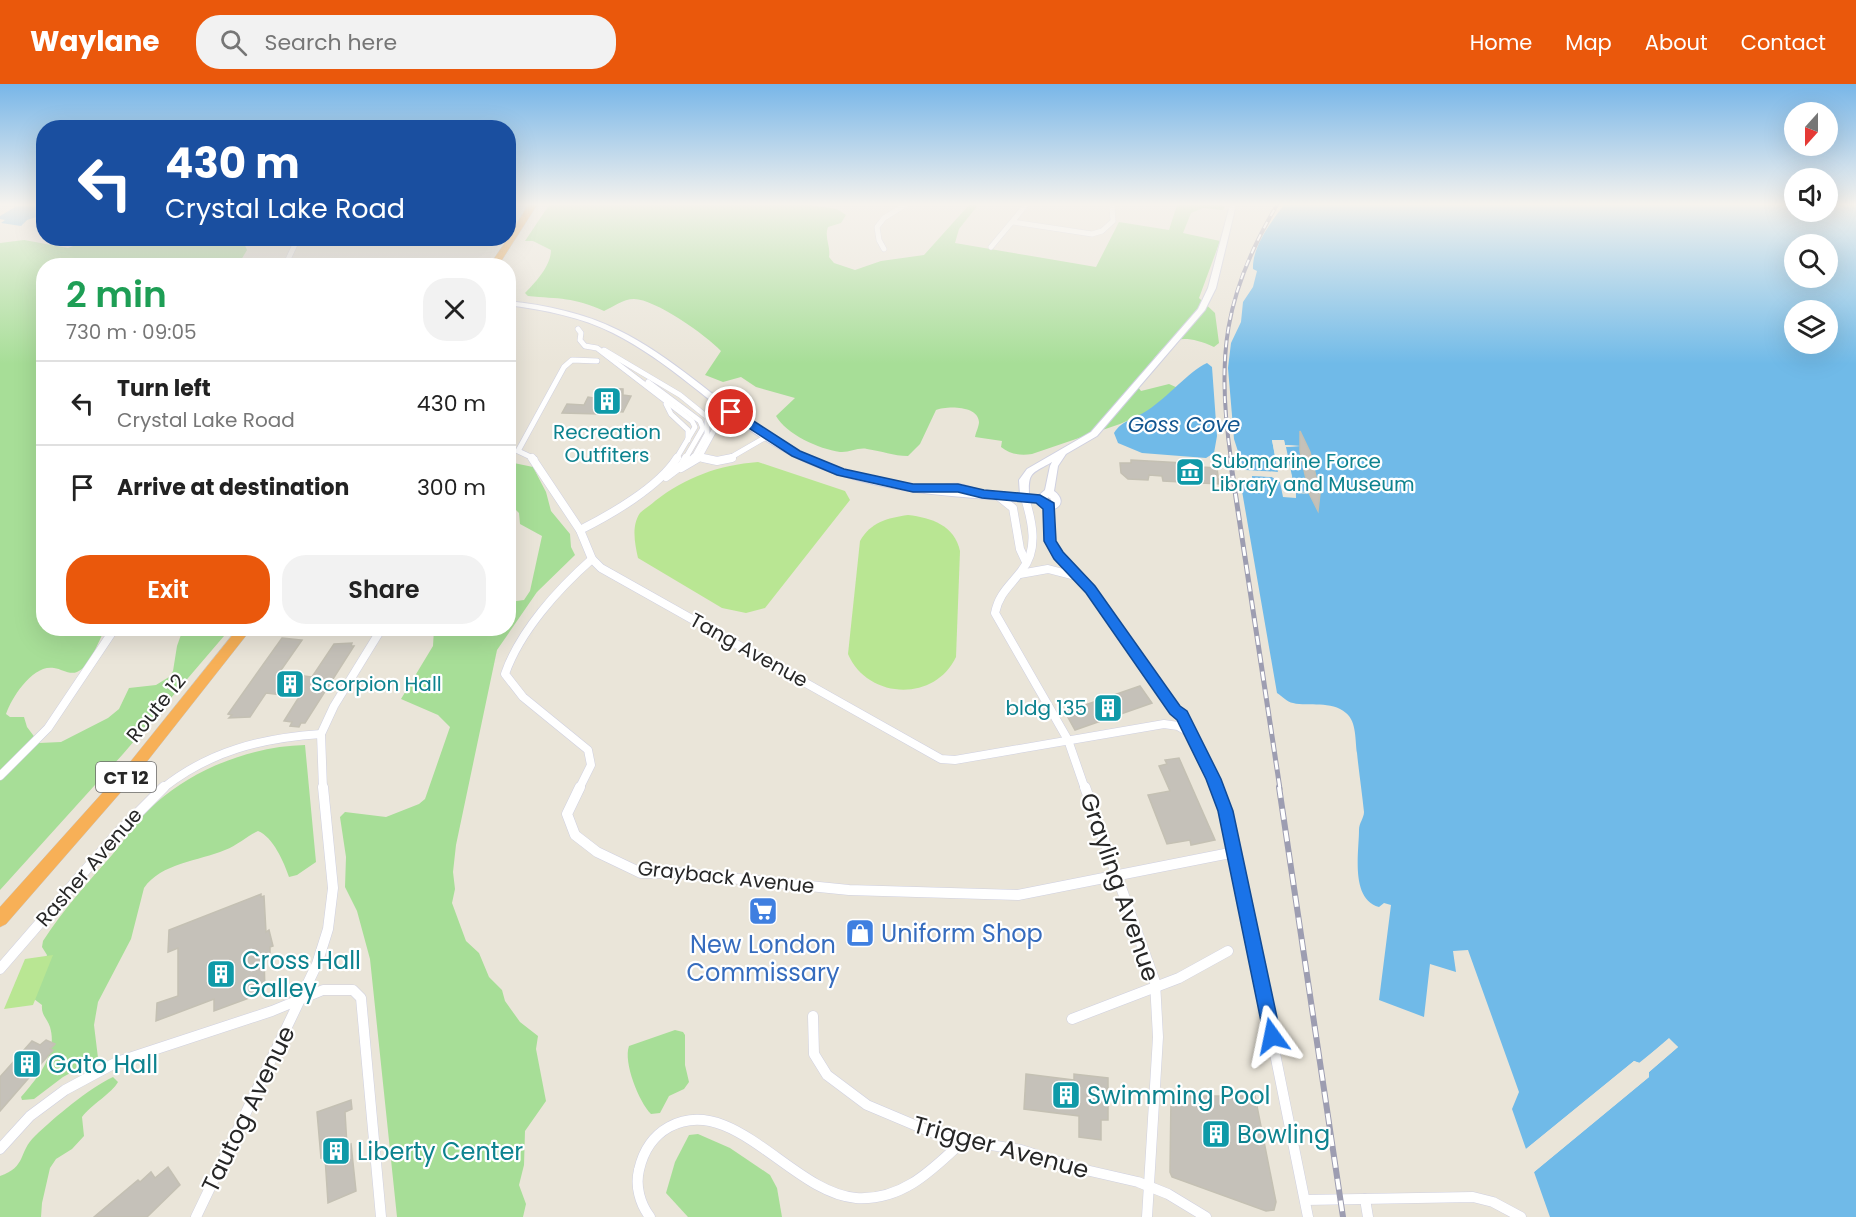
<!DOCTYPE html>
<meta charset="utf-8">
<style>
:root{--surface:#fff;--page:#f2f2f2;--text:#222;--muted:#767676;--line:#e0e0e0;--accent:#ea580c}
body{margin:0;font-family:Poppins,sans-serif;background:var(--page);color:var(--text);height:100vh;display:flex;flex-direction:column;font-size:22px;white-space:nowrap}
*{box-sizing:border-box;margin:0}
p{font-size:20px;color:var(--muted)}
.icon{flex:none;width:33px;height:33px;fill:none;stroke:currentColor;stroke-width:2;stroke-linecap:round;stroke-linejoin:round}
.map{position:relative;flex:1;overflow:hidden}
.sheet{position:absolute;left:36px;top:174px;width:480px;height:378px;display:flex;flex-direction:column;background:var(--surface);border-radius:24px;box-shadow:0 6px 24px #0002}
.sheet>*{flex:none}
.top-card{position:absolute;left:36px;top:36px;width:480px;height:126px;border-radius:24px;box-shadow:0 6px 24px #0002;background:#1a4fa0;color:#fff;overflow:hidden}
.needle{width:39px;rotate:201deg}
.buttons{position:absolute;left:1784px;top:18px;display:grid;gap:12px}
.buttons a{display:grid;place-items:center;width:54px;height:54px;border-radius:50%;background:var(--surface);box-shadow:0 6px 24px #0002;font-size:30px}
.pin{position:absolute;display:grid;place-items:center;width:51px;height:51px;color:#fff;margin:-26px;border:3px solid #fff;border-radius:50%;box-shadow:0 2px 6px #0007}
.me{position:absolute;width:66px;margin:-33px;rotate:348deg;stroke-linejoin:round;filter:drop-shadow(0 0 4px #0008)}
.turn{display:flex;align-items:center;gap:21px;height:126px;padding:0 30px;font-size:27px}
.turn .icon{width:78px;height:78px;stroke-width:2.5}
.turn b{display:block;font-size:42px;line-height:51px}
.round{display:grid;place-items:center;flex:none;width:63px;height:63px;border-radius:24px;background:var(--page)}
.head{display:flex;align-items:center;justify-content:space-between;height:102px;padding:0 30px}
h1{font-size:36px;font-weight:600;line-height:45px;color:#1e9e55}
.button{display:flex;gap:12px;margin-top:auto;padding:12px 30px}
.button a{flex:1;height:69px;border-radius:24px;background:var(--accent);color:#fff;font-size:24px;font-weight:600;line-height:69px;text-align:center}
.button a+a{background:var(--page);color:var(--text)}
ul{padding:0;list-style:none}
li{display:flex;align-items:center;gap:18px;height:84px;padding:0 30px;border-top:2px solid var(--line)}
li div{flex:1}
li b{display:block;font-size:22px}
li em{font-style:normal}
header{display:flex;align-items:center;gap:36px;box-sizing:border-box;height:84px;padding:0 30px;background:var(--accent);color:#fff}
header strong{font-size:28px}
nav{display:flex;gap:33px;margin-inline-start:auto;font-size:21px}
.search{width:420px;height:54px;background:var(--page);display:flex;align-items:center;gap:15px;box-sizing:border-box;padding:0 21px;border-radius:24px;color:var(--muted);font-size:22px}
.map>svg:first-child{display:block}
.green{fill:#a7de97}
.pitch{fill:#b9e693}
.water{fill:#70bae8;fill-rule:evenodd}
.pier{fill:#eae5d9;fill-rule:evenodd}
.building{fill:#c5c1b9;stroke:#c4c0b3;stroke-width:1.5}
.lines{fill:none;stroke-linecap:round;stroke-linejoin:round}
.street-far2-casing{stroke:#cfd0e0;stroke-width:6}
.street-far1-casing{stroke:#cfd0e0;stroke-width:9}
.street-casing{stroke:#cfd0e0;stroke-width:11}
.secondary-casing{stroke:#cfd0e0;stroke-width:2}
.highway-casing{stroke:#c7c7c7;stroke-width:1}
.street-far2{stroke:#fff;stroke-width:5}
.street-far1{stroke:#fff;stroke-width:8}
.street{stroke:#fff;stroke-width:10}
.secondary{fill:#fff;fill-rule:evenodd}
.highway{fill:#f7b057;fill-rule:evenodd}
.rail-far2-casing{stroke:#9d9db1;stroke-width:4}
.rail-far1-casing{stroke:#9d9db1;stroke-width:5}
.rail-casing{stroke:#9d9db1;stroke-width:6}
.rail-far2{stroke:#fff;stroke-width:2;stroke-dasharray:7;stroke-linecap:butt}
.rail-far1{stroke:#fff;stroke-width:3;stroke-dasharray:9;stroke-linecap:butt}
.rail{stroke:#fff;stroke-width:4;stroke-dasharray:11;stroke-linecap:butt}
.route{fill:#1a73e8;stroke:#114b97;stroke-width:1.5}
.labels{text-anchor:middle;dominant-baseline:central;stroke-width:4.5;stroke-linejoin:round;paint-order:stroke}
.shield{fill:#fff;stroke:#686868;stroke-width:1.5}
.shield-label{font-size:18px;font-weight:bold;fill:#272727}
.culture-label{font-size:20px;fill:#0d838f;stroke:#fff;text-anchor:start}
.street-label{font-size:20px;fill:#272727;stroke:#fff}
.water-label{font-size:21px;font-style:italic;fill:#135690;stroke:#fff}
.near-street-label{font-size:24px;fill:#272727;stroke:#fff}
.near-shop-label{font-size:24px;fill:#366cbe;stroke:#fff;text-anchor:start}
.near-culture-label{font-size:24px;fill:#0d838f;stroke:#fff;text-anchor:start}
</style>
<header>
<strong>Waylane</strong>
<div class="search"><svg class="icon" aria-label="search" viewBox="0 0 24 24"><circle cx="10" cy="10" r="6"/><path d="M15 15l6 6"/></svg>Search here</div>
<nav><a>Home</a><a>Map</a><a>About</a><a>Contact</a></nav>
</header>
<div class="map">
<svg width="1856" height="1133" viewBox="0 0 1856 1133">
<rect width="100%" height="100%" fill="#eae5d9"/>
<g class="green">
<path d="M549,121H811L837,125L846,131L841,139L828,143C824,154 831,162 829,173L834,179L855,186L881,177L924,171L969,121H978L959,145L955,159L1096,183L1119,138L1169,146L1177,121H1223L1225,123L1223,126L1203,124L1191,129L1183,149L1220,157L1199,214L1215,229L1219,259L1214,263C1167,242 1163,266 1135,299L1141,307L1169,300L1178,304L1147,328L1120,340L1032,370C1020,372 1010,370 1001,363L1002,357L975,353C976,348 979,342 979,338C978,321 946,322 936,326L920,360L908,372C893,372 882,367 867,365C858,363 849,369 840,368C819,365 786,350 776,332L795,314L756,303L741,293L723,298L705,291L721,267C706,251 655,215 634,215C623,215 613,223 604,227C574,213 559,215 528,212L525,209C535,199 551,182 551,166L533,157H525Z"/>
<path d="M91,155H242L247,166L238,181L44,182V544L105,545C99,556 90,583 77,588C69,591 62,585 54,584C33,580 12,613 6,630L10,633H24L27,643L39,659L61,658L108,634L119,625L129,604L156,601L169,593L173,587L177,562L183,545H230L123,670L0,806V159L24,156L68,164Z"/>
<path d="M509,378L533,383L546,408L551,427L570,450L571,463L575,471L537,508L497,566L456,761L453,788L455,805L452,819L466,857L479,869L489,893L502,906L505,917L520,938L538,952L536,965L546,1017L525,1047L524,1081L519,1101L526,1120L523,1133H397L370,875L357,827L345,803L346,773L340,733L345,728L386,733L419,720L425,715L450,643L438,631L401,615L433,562L434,545L508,544L509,518L524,516L530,507L542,452L520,440L519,429L516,426H509Z"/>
<path d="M305,661L316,778L297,791L289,793C284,778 273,753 258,747C247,752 238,761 225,766C199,777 161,779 144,804L131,855L98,918L94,941L98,974L63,993L34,1015L22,1016L21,1013C38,993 58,970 50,943C47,934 41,931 42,921L34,915L47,871L42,863L43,857C63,826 88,798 112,771C127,753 139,733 157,718C196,684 253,662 305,661Z"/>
<path d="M675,946L683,948L685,951V981L689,998L684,1005L669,1012L660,1029L651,1030C639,1018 623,978 629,962Z"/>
<path d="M113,993L118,998C112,1009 91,1021 82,1033L84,1052L72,1065L56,1075L50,1084L42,1119L41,1133H0V1092C27,1083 18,1068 35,1052C55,1033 89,1004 113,993Z"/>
<path d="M698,1050L730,1064L770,1091L777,1104L782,1133H688L666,1109L675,1078L689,1051Z"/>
</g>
<g class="pitch">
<path d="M758,378L845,407L850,416L765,524L746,529L722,524L638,474C635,460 631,442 640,429C644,425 651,421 655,417C686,393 719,381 758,378Z"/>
<path d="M908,431C932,434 954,441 960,467L956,573C934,619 867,615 848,570L860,457C871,438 887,434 908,431Z"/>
<path d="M53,871L33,921L4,925L25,875Z"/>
</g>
<g class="water">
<path d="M43,121L42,131L27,136L21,142L1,139L5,136L0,135V132L17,122Z"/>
<path d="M1284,121H1794V128H1827V121H1856V1133H1550L1534,1088L1649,993V988L1678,963L1669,955L1639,979L1634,977L1526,1065L1512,1025L1519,1008L1468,866L1453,867L1456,888L1430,880L1424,933L1379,916L1391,821L1384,819L1379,823C1350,815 1359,768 1359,746C1359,739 1364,734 1364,728C1362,708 1359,689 1357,669C1355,657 1357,638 1346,629C1331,616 1309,623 1293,619C1287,618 1282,612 1277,609L1242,407L1244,396L1252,397L1251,391L1272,393L1280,398L1284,413H1296L1295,409L1309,408L1295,407L1285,363L1300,362L1285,361L1284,356H1272L1278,388L1244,386L1234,355L1228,284L1231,259L1241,238L1243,218L1253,203L1257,187L1253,185C1252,163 1271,138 1284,121ZM1794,160H1827V194H1794ZM1794,226H1827V260H1794Z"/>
<path d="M1207,279L1212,283L1217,352L1214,369L1206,374L1142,369L1118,359L1114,349C1122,336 1135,335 1148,326C1168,313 1188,288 1207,279Z"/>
</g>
<g class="pier">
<path d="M1272,356H1284L1285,361L1300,362L1286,363L1295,407L1309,410L1296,409V414L1283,413L1280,398L1272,393L1252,392V397L1243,396V393H1249V390L1241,386L1278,388ZM1276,359H1282L1292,411L1286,410L1283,397L1275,391L1281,388Z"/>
<path d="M1669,954L1678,963L1649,988V993L1534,1088L1533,1085L1646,992V986L1674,963L1669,958L1641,981H1634L1527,1068L1526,1065L1634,977L1640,979Z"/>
</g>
<g class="building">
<path d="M603,304L623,305V311L631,312L623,328L602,326L600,330L562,329L567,320L584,321L588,313L594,314L599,305Z"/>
<path d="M1300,347L1310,368L1320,409L1318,427L1309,409L1300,367Z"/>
<path d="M1131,376L1202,380V383L1217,384L1219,400L1163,397L1162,392L1149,391L1148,396L1128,395L1121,389L1120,379H1131Z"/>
<path d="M282,554L302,556L279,589L312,593L334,560L352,559L351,562H354L305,639H301L299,643L290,642L292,638L284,637L299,613L266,609L250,633L229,634L232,631L228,630Z"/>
<path d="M1140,602L1152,619L1075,646L1065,628Z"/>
<path d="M1179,674L1215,756L1191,761L1190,756L1167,760L1148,711L1170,707L1159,682L1167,680L1165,676Z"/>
<path d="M261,810V813L264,812L266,848L269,846L273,862L270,863V870L264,872L265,908L214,927V915L156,937L157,919L178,912V864L168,868L169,846Z"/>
<path d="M46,956L55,960L50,965L53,966L0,1027V993L32,957L40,961Z"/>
<path d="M1026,990L1074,996V990L1108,994V1036H1101V1056L1079,1053V1032L1024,1025Z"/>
<path d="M1171,1012H1255L1276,1118L1274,1126L1266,1127L1172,1093L1170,1088Z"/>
<path d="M351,1016L352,1025L345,1028L347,1062L351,1060L356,1107L328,1119L325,1073L321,1074L317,1028Z"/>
<path d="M168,1083L180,1101L147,1133H94L138,1096L140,1098L151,1088L155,1094Z"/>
</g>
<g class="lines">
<g class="street-far2-casing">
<g id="street-far2">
<path d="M1013,138L1092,150L1102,147L1113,137L1112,121"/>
<path d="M991,163L1026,121"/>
<path d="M884,165L879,156L877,143L884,134L905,121"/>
<path d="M285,182L298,154"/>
<path d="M578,245L581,249L580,256L585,262L597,264L692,337L695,343L676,375"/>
<path d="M604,266L680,311L717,341L700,372L695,375"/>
<path d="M648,298L700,337L703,344L685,375"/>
<path d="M666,320L671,330L688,346V356"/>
<path d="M700,372L706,375"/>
<path d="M535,375L518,367L564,283L572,276L597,277"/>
<path d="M693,375L707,350V334"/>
<path d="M728,375L766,353"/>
</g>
</g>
<g class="street-far1-casing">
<g id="street-far1">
<path d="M532,374L580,446L592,475L601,484L941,675L955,676L1164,640L1178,642L1190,649"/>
<path d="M703,374L717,377L732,374"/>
<path d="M692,376L694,374"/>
<path d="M681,384L698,374"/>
<path d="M666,393L682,381L686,374"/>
<path d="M998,412L1013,424L1020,465L1026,478"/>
<path d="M1025,414C1032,437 1039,465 1022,486C1011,501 999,509 995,529L1068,656L1085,705"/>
<path d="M1049,422L1050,457L1058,472L1091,506L1182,633L1197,658L1217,705"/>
<path d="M580,446C610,431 659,403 677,374"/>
<path d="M1020,490L1048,485L1075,492"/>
<path d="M0,692L48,644L115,544"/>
<path d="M162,705C209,667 262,654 321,650"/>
<path d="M323,705L321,650L334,622L382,544"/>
<path d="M579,705L591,681L588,666L523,613L505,590C520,547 558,505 592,475"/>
</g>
</g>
<g class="street-casing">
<g id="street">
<path d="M580,703L567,730L575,751L597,768L641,789H679L849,806L1018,811L1235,768"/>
<path d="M1085,703L1155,898L1158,953L1147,1133"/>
<path d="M1217,703L1226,727L1308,1133"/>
<path d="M0,885L116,751L164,703"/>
<path d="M813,932L814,970L827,991L867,1021L943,1053L1021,1066L1077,1084L1138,1098L1168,1110L1206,1133"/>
<path d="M1072,935L1179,894L1228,867"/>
<path d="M0,1065L30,1032L65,1006L117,978L272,927L323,906H353L361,914L381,1133"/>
<path d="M1365,1115L1368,1133"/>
<path d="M1305,1116L1473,1113L1493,1118L1521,1133"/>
<path d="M196,1133L317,880L328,845L333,804L323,703"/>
<path d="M650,1133C640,1120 635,1102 639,1086C643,1068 653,1052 669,1043C733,1008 792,1109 856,1114C903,1117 933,1085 964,1056"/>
</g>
</g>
<g class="secondary-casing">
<path id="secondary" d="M1230,121H1236L1216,204L1205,226L1097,352L1066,370L1058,382L1054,407C1069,418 1056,430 1042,424L1037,418C955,413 868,410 793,372C728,340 679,282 613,249C581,233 545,226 508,221V217C546,221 584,229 618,246C684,278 734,336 800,368C838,387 884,400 927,403C937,404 947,398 958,400C969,401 979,407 988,409C998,411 1010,410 1020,411L1019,396L1027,385L1091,348L1198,225L1208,204ZM1052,378L1050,382L1045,406L1038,412L1029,411C1028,387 1032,390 1052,378ZM1048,413L1051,415L1049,420L1047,417Z"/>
</g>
<g class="highway-casing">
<g id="highway">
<path d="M528,121H537L498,182H489L508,154Z"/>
<path d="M238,544H252L141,685L6,840L0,843V823L131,677Z"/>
</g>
</g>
<use href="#street-far2" class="street-far2"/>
<use href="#street-far1" class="street-far1"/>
<use href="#street" class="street"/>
<use href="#secondary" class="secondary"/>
<use href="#highway" class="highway"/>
<g class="rail-far2-casing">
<path id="rail-far2" d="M1231,375C1216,274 1224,210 1277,121"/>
</g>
<g class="rail-far1-casing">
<path id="rail-far1" d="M1230,374L1280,705"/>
</g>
<g class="rail-casing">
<path id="rail" d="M1279,703L1343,1133"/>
</g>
<use href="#rail-far2" class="rail-far2"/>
<use href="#rail-far1" class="rail-far1"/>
<use href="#rail" class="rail"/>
</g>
<linearGradient id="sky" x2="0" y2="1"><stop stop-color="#78b6e8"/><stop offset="0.43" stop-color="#f6f3ee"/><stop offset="1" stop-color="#f6f3ee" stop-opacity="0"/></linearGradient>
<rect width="1856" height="280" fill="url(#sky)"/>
<path class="route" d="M727,325H735L800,367L844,385L913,400H958L984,406L1040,411L1054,419L1056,457L1063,468L1095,502L1180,622L1187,627L1221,695L1233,727L1281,952L1279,958L1272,961L1266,958L1264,952L1218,727L1206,695L1177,636L1170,630L1086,509L1054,475L1044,457L1043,425L1036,419L982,414L958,408H913L837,391L792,372L727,330Z"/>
<defs>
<g id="building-square" transform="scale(1.5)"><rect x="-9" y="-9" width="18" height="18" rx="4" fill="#0f9aa8" stroke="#fff"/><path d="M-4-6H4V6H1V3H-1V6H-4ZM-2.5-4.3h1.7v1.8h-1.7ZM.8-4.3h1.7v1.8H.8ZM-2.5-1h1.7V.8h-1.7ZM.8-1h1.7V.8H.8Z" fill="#fff"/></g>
<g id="museum-square" transform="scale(1.5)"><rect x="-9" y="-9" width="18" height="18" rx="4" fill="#0f9aa8" stroke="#fff"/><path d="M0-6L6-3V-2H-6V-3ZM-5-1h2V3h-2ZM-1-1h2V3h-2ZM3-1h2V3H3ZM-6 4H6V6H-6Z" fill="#fff"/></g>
<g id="supermarket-square" transform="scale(1.5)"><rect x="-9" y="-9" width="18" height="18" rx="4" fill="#3f7fe0" stroke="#fff"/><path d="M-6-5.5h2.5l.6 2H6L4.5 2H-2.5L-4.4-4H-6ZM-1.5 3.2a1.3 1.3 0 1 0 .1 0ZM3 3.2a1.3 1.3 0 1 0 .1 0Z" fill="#fff"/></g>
<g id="shop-square" transform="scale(1.5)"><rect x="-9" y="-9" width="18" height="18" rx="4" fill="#3f7fe0" stroke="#fff"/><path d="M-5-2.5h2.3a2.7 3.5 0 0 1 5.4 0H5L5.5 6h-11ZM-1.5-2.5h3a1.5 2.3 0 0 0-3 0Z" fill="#fff"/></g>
</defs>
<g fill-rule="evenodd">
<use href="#building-square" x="607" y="317"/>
<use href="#museum-square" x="1190" y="388"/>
<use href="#building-square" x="290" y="600"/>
<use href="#building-square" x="1108" y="624"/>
<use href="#supermarket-square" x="763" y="827"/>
<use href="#shop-square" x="860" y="849"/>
<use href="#building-square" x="221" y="890"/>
<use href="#building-square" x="27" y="980"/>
<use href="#building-square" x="1066" y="1011"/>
<use href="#building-square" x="1216" y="1050"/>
<use href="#building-square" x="336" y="1067"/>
</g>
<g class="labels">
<rect class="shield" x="96" y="678" width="60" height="30" rx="4.5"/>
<g class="shield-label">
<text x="126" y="693">CT 12</text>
</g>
<g class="culture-label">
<text x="607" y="348" text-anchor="middle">Recreation<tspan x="607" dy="23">Outfiters</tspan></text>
<text x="1211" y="377">Submarine Force<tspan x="1211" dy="23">Library and Museum</tspan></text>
<text x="311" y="600">Scorpion Hall</text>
<text x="1087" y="624" text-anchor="end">bldg 135</text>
</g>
<g class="street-label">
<text transform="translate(749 566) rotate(29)">Tang Avenue</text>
<text transform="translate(156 624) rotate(-51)">Route 12</text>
<text transform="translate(89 783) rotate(-49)">Rasher Avenue</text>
<text transform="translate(726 793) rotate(6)">Grayback Avenue</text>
</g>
<g class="water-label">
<text x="1184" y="340">Goss Cove</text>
</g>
<g class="near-street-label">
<text transform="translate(1120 803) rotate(71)">Grayling Avenue</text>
<text transform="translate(248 1025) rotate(-64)">Tautog Avenue</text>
<text transform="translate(1001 1063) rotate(15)">Trigger Avenue</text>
</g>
<g class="near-shop-label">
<text x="881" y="849">Uniform Shop</text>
<text x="763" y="860" text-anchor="middle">New London<tspan x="763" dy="28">Commissary</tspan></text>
</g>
<g class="near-culture-label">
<text x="242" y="876">Cross Hall<tspan x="242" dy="28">Galley</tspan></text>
<text x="48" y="980">Gato Hall</text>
<text x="1087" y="1011">Swimming Pool</text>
<text x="1237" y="1050">Bowling</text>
<text x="357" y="1067">Liberty Center</text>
</g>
</g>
</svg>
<div class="buttons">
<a><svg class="needle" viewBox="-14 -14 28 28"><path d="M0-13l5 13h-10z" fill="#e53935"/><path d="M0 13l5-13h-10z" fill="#767676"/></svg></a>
<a><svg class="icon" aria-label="sound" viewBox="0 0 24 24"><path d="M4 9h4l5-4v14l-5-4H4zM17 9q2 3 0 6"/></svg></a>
<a><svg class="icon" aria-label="search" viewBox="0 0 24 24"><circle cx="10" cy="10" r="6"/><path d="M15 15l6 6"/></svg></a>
<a><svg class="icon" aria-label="layers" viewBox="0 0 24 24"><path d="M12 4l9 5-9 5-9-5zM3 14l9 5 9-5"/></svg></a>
</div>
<div class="pin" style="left:731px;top:328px;background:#d93025"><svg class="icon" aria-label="arrive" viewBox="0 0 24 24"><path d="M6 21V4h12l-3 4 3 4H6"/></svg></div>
<svg class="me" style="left:1272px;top:952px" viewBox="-20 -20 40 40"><path d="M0-17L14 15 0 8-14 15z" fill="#1a73e8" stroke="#fff" stroke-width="4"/></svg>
<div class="top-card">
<div class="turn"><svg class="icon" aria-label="left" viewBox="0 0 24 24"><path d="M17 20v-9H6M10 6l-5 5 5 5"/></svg><div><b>430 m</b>Crystal Lake Road</div></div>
</div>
<section class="sheet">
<div class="head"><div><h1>2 min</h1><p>730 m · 09:05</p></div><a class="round"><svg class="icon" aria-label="close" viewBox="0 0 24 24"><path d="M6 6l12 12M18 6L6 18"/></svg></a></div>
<ul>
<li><svg class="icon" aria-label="left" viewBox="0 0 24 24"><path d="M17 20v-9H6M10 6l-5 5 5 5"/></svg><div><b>Turn left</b><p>Crystal Lake Road</p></div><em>430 m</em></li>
<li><svg class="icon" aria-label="arrive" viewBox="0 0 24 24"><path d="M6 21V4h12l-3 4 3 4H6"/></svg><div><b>Arrive at destination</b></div><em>300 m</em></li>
</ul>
<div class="button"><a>Exit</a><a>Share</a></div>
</section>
</div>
